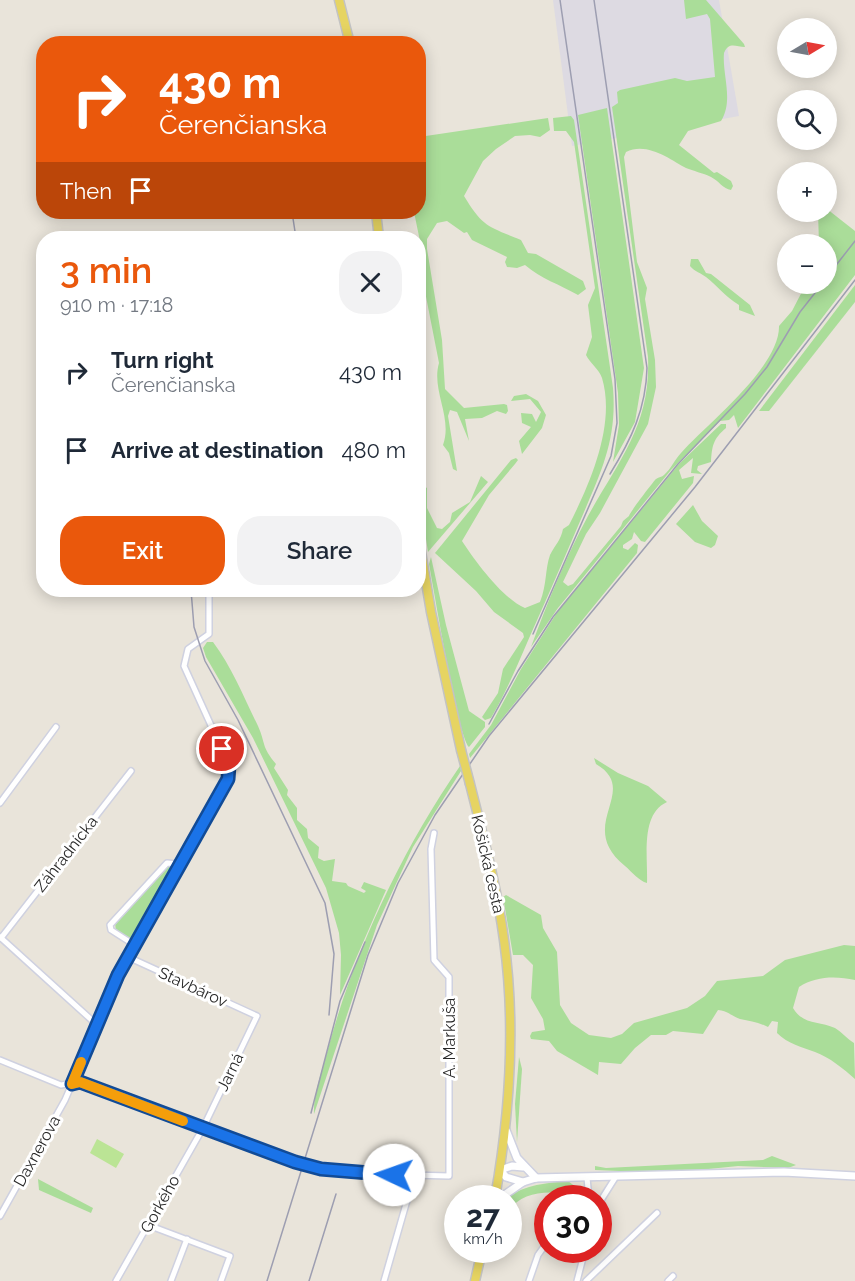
<!DOCTYPE html>
<meta charset="utf-8">
<style>
:root{--surface:#fff;--page:#f2f2f3;--text:#1f2937;--muted:#747a83;--accent:#ea580c}
body{margin:0;font-family:Raleway,sans-serif;background:var(--page);color:var(--text);height:100vh;display:flex;flex-direction:column;font-size:22px;white-space:nowrap}
*{box-sizing:border-box;margin:0}
p{font-size:20px;color:var(--muted)}
.icon{flex:none;width:33px;height:33px;fill:none;stroke:currentColor;stroke-width:2;stroke-linecap:round;stroke-linejoin:round}
.map{position:relative;flex:1;overflow:hidden}
.panel{position:absolute;left:36px;top:231px;width:390px;height:366px;display:flex;flex-direction:column;background:var(--surface);border-radius:24px;box-shadow:0 3px 15px #0003}
.panel>*{flex:none}
.guide{position:absolute;left:36px;top:36px;width:390px;height:183px;border-radius:24px;box-shadow:0 3px 15px #0003;background:#ea580c;color:#fff;overflow:hidden}
.needle{width:39px;rotate:80deg}
.fabs{position:absolute;left:777px;top:18px;display:grid;gap:12px}
.fabs a{display:grid;place-items:center;width:60px;height:60px;border-radius:50%;background:var(--surface);box-shadow:0 3px 15px #0003;font-size:30px}
.speed{position:absolute;left:444px;top:1185px;display:flex;gap:12px;font-size:30px;font-weight:700;text-align:center}
.speed>*{display:grid;place-content:center;width:78px;height:78px;border-radius:50%;background:var(--surface);box-shadow:0 3px 15px #0003;line-height:1}
.speed small{font-size:15px;font-weight:400}
.speed .limit{border:9px solid #d22;background:#fff;color:#111}
.pin{position:absolute;display:grid;place-items:center;width:51px;height:51px;color:#fff;margin:-26px;border:3px solid #fff;border-radius:50%;box-shadow:0 2px 6px #0007}
.me{position:absolute;width:66px;margin:-33px;rotate:273deg;stroke-linejoin:round;filter:drop-shadow(0 0 4px #0008)}
.turn{display:flex;align-items:center;gap:21px;height:126px;padding:0 24px;font-size:27px}
.turn .icon{width:78px;height:78px;stroke-width:2.5}
.turn b{display:block;font-size:42px;line-height:51px}
.then{display:flex;align-items:center;height:57px;padding:0 24px;background:#0003;gap:12px;font-size:22px}
.round{display:grid;place-items:center;flex:none;width:63px;height:63px;border-radius:24px;background:var(--page)}
.headline{display:flex;align-items:center;justify-content:space-between;height:102px;padding:0 24px}
h1{font-size:36px;font-weight:600;line-height:45px;color:var(--accent)}
.cta{display:flex;gap:12px;margin-top:auto;padding:12px 24px}
.cta a{flex:1;height:69px;border-radius:24px;background:var(--accent);color:#fff;font-size:24px;font-weight:600;line-height:69px;text-align:center}
.cta a+a{background:var(--page);color:var(--text)}
ul{padding:0;list-style:none}
li{display:flex;align-items:center;gap:18px;height:78px;padding:0 24px}
li div{flex:1}
li b{display:block;font-size:22px}
li em{font-style:normal}
.map>svg:first-child{display:block}
.industrial{fill:#dddae2}
.green{fill:#ad9}
.pitch{fill:#bbe495}
.lines{fill:none;stroke-linecap:round;stroke-linejoin:round}
.minor-casing{stroke:#cfd1e0;stroke-width:8}
.tertiary-casing{stroke:#cfd1e0;stroke-width:10}
.primary-casing{stroke:#c3c3c3;stroke-width:11}
.minor{stroke:#fff;stroke-width:5}
.tertiary{stroke:#fff;stroke-width:7}
.primary{stroke:#e6d462;stroke-width:8}
.rail{stroke:#9d9eb1;stroke-width:1.5}
.primary-bridge-casing{stroke:#c3c3c3;stroke-width:11;stroke-linecap:butt}
.primary-bridge{stroke:#e6d462;stroke-width:8}
.route-casing{stroke:#114b97;stroke-width:15}
.route{stroke:#1a73e8;stroke-width:10}
.slow{stroke:#f59e0b;stroke-width:10}
.labels{text-anchor:middle;dominant-baseline:central;stroke-width:6;stroke-linejoin:round;paint-order:stroke}
.street-label{font-size:16px;fill:#282828;stroke:#fff}
</style>
<div class="map">
<svg width="855" height="1281" viewBox="0 0 855 1281">
<rect width="100%" height="100%" fill="#e9e4da"/>
<path class="industrial" d="M553,0H719L739,116L572,146Z"/>
<g class="green">
<path d="M684,0H706L744,44L745,47C736,47 729,41 724,53C722,75 734,100 721,121L688,131L679,145L714,173L717,172L731,181L733,186L731,190C723,189 719,181 711,177C703,173 693,171 686,168C671,160 647,141 626,152L624,157L637,262L647,288L645,299L655,360L656,387L648,424L600,513L586,534L563,582L568,586L573,584L621,526L623,521L629,516C630,512 653,482 656,479C659,477 662,477 664,475C671,469 675,459 681,453C707,424 780,367 779,326L792,311L806,284H826V244H819L818,212H826L827,209L855,231V275L738,428L734,415L729,420L720,421L671,470L558,608L531,647C547,603 566,557 588,516C619,460 651,425 648,357L612,107L618,103L617,92L620,90L675,78L687,81L715,77L710,19L707,14L686,19Z"/>
<path d="M607,108L644,368L635,422L613,462L619,425L618,393L578,115Z"/>
<path d="M571,116L574,120L613,388C617,437 603,468 584,512C569,547 554,582 538,618C523,651 510,686 491,718L485,720L482,717L498,693L503,669L524,637L523,633L494,612L476,591L435,553L511,460L516,458L518,460L515,464L489,495L462,541C475,561 503,599 525,608L540,602C547,584 545,569 550,555C555,545 561,540 563,529L569,525C590,484 616,424 602,378C599,369 590,363 586,355L592,337L588,305L595,288L574,142L566,131H554L553,118Z"/>
<path d="M548,118L550,130L540,137L530,135L515,136L496,149L483,161L464,196C483,227 487,226 521,240L528,253L536,254L583,281L586,289L578,295C559,284 541,279 525,265L517,268L507,267L505,262L507,257L472,240L467,232L464,233L447,221L437,223L427,239V249L442,340L445,389L464,408L504,404L507,405L508,411L506,414L497,411L482,418L465,419L469,441L457,412L450,410L448,416L457,471L453,469L449,453L443,445C453,418 431,390 439,363L420,266L422,251L414,212H418L419,137Z"/>
<path d="M691,259H698L706,273L711,274L750,305L755,316L739,310V305C724,296 718,286 706,277C701,273 695,272 690,266Z"/>
<path d="M855,285V302L769,411H759Z"/>
<path d="M526,394L538,401L546,415L542,428L522,454L519,441L531,427L522,423L521,413L532,414L536,422L541,412L530,399L511,401L514,396Z"/>
<path d="M721,424H726V428C713,439 712,446 711,462L698,466L697,470L702,474L691,473L693,458L679,470L682,479L694,476L693,483L645,542L641,541L634,532L632,539L623,545V548L628,550L635,543L638,545L637,553L470,758L469,754L491,725L521,669L558,611L679,464Z"/>
<path d="M481,476L488,482L428,552L419,493L420,484L427,488V508L437,528L442,529L450,522L452,513L470,502Z"/>
<path d="M693,505L702,521L718,536L715,545L711,548L695,542L676,524Z"/>
<path d="M431,557L446,625L469,711L485,722V727L469,747C458,737 434,590 429,564Z"/>
<path d="M207,642H213C232,667 244,698 258,726C266,744 261,746 276,764L274,768L288,790L287,795L297,808V820L307,829L308,838L319,847L318,858L324,861L335,859L332,881L346,883L348,886L364,893L366,891L361,888L364,882L386,890L340,995L341,955L339,933L326,888L253,738L206,657L203,648Z"/>
<path d="M594,758L618,773L648,786L667,802C640,814 648,857 647,883C639,881 632,872 625,866C574,825 642,791 596,764Z"/>
<path d="M460,766L461,771L413,847L377,925L314,1114C313,1096 321,1074 326,1056C353,954 400,853 460,766Z"/>
<path d="M175,864L132,941L116,932L115,922L168,865Z"/>
<path d="M506,895L541,915L543,928L557,952L560,1005L571,1023L589,1035L611,1038L622,1034L634,1023L687,1008L705,996L717,981L763,976L785,960L844,945L855,946V980C836,976 816,976 799,987L793,1008C803,1025 819,1021 835,1028C842,1032 847,1039 854,1043L855,1079C844,1069 829,1057 815,1052C802,1047 788,1044 777,1033L778,1022L772,1021L768,1027C758,1022 750,1021 740,1019C731,1016 729,1011 718,1010L703,1034L673,1031L666,1035H651L635,1048L621,1064L599,1062L598,1075L557,1051L549,1041L531,1039L530,1036L532,1032L545,1030L543,1019L531,998L533,965L523,955H513L503,897Z"/>
<path d="M519,1057L522,1069L517,1142L515,1104Z"/>
<path d="M772,1156L796,1165L788,1168L738,1166L670,1173L595,1170V1166L606,1168L763,1160Z"/>
<path d="M38,1179L93,1208L91,1213L39,1190Z"/>
<path d="M568,1181L581,1191L578,1197C556,1190 523,1189 509,1211L508,1198H506C524,1185 546,1183 568,1181Z"/>
</g>
<path class="pitch" d="M97,1139L124,1154L116,1168L90,1153Z"/>
<g class="lines">
<g class="minor-casing">
<g id="minor">
<path d="M0,803L56,727"/>
<path d="M0,937L96,1024"/>
<path d="M1,938L131,771"/>
<path d="M136,946L111,930L110,925L167,863L179,864"/>
<path d="M0,1060L61,1085L79,1082L321,1169L373,1174L449,1176V977L434,960L431,849L434,833"/>
<path d="M587,1178L589,1198"/>
<path d="M598,1205L615,1178"/>
<path d="M0,1216L65,1100L119,975L228,779L229,765L184,666L188,649L209,634V590"/>
<path d="M148,1225L230,1256L221,1281"/>
<path d="M116,1281L203,1128L257,1016L128,957"/>
<path d="M171,1281L187,1239"/>
<path d="M384,1281L414,1176"/>
<path d="M529,1281L538,1255L548,1241"/>
<path d="M577,1281L585,1250"/>
<path d="M586,1281L657,1213"/>
<path d="M668,1281L673,1276"/>
</g>
</g>
<g class="tertiary-casing">
<g id="tertiary">
<path d="M506,1130L517,1158L536,1178"/>
<path d="M523,1182L506,1177L500,1170L512,1166L523,1167"/>
<path d="M500,1198L523,1182L536,1178L784,1172L855,1176"/>
</g>
</g>
<g class="primary-casing">
<g id="primary">
<path d="M339,0L350,44"/>
<path d="M376,212L379,238"/>
<path d="M418,534L431,612L461,750"/>
<path d="M470,784C483,836 497,887 504,940C516,1026 510,1113 495,1198"/>
<path d="M475,1281L482,1250"/>
</g>
</g>
<use href="#minor" class="minor"/>
<use href="#tertiary" class="tertiary"/>
<use href="#primary" class="primary"/>
<g class="rail">
<path d="M594,0L647,368C646,409 631,440 610,474"/>
<path d="M292,212L296,238"/>
<path d="M826,278L855,241"/>
<path d="M191,590L194,627L205,661L238,720L325,903L334,954L329,1015"/>
<path d="M533,634L611,456L617,423L615,379L560,0"/>
<path d="M489,724L518,671L553,617L678,464L745,394L767,367L800,312L822,284"/>
<path d="M311,1113L340,1001L365,942"/>
<path d="M267,1281L368,955L398,883L435,815L489,736L695,487L855,280"/>
<path d="M309,1281L336,1194"/>
</g>
<g class="primary-bridge-casing">
<path id="primary-bridge" d="M461,750L470,784"/>
</g>
<use href="#primary-bridge" class="primary-bridge"/>
</g>
<g class="lines">
<g class="route-casing">
<path id="route" d="M222,749L229,765L228,779L118,975L72,1084L80,1082L295,1162L321,1169L394,1175"/>
</g>
<use href="#route" class="route"/>
<path class="slow" d="M81,1062L72,1084L80,1082L183,1121"/>
</g>
<g class="labels">
<g class="street-label">
<text transform="translate(66 854) rotate(-52)">Záhradnícka</text>
<text transform="translate(488 864) rotate(77)">Košická cesta</text>
<text transform="translate(193 987) rotate(25)">Stavbárov</text>
<text transform="translate(449 1038) rotate(-90)">A. Markuša</text>
<text transform="translate(230 1072) rotate(-64)">Jarná</text>
<text transform="translate(37 1151) rotate(-61)">Daxnerova</text>
<text transform="translate(160 1204) rotate(-61)">Gorkého</text>
</g>
</g>
</svg>
<div class="fabs">
<a><svg class="needle" viewBox="-14 -14 28 28"><path d="M0-13l5 13h-10z" fill="#e53935"/><path d="M0 13l5-13h-10z" fill="#747a83"/></svg></a>
<a><svg class="icon" aria-label="search" viewBox="0 0 24 24"><circle cx="10" cy="10" r="6"/><path d="M15 15l6 6"/></svg></a>
<a>+</a>
<a>−</a>
</div>
<div class="speed"><div>27<small>km/h</small></div><div class="limit">30</div></div>
<div class="pin" style="left:222px;top:749px;background:#d93025"><svg class="icon" aria-label="arrive" viewBox="0 0 24 24"><path d="M6 21V4h12l-3 4 3 4H6"/></svg></div>
<svg class="me" style="left:394px;top:1175px" viewBox="-20 -20 40 40"><circle r="19" fill="#fff"/><path d="M0-13L10 11 0 6-10 11z" fill="#1a73e8"/></svg>
<div class="guide">
<div class="turn"><svg class="icon" aria-label="right" viewBox="0 0 24 24"><path d="M7 20v-9h11M14 6l5 5-5 5"/></svg><div><b>430 m</b>Čerenčianska</div></div>
<div class="then">Then<svg class="icon" aria-label="arrive" viewBox="0 0 24 24"><path d="M6 21V4h12l-3 4 3 4H6"/></svg></div>
</div>
<section class="panel">
<div class="headline"><div><h1>3 min</h1><p>910 m · 17:18</p></div><a class="round"><svg class="icon" aria-label="close" viewBox="0 0 24 24"><path d="M6 6l12 12M18 6L6 18"/></svg></a></div>
<ul>
<li><svg class="icon" aria-label="right" viewBox="0 0 24 24"><path d="M7 20v-9h11M14 6l5 5-5 5"/></svg><div><b>Turn right</b><p>Čerenčianska</p></div><em>430 m</em></li>
<li><svg class="icon" aria-label="arrive" viewBox="0 0 24 24"><path d="M6 21V4h12l-3 4 3 4H6"/></svg><div><b>Arrive at destination</b></div><em>480 m</em></li>
</ul>
<div class="cta"><a>Exit</a><a>Share</a></div>
</section>
</div>
